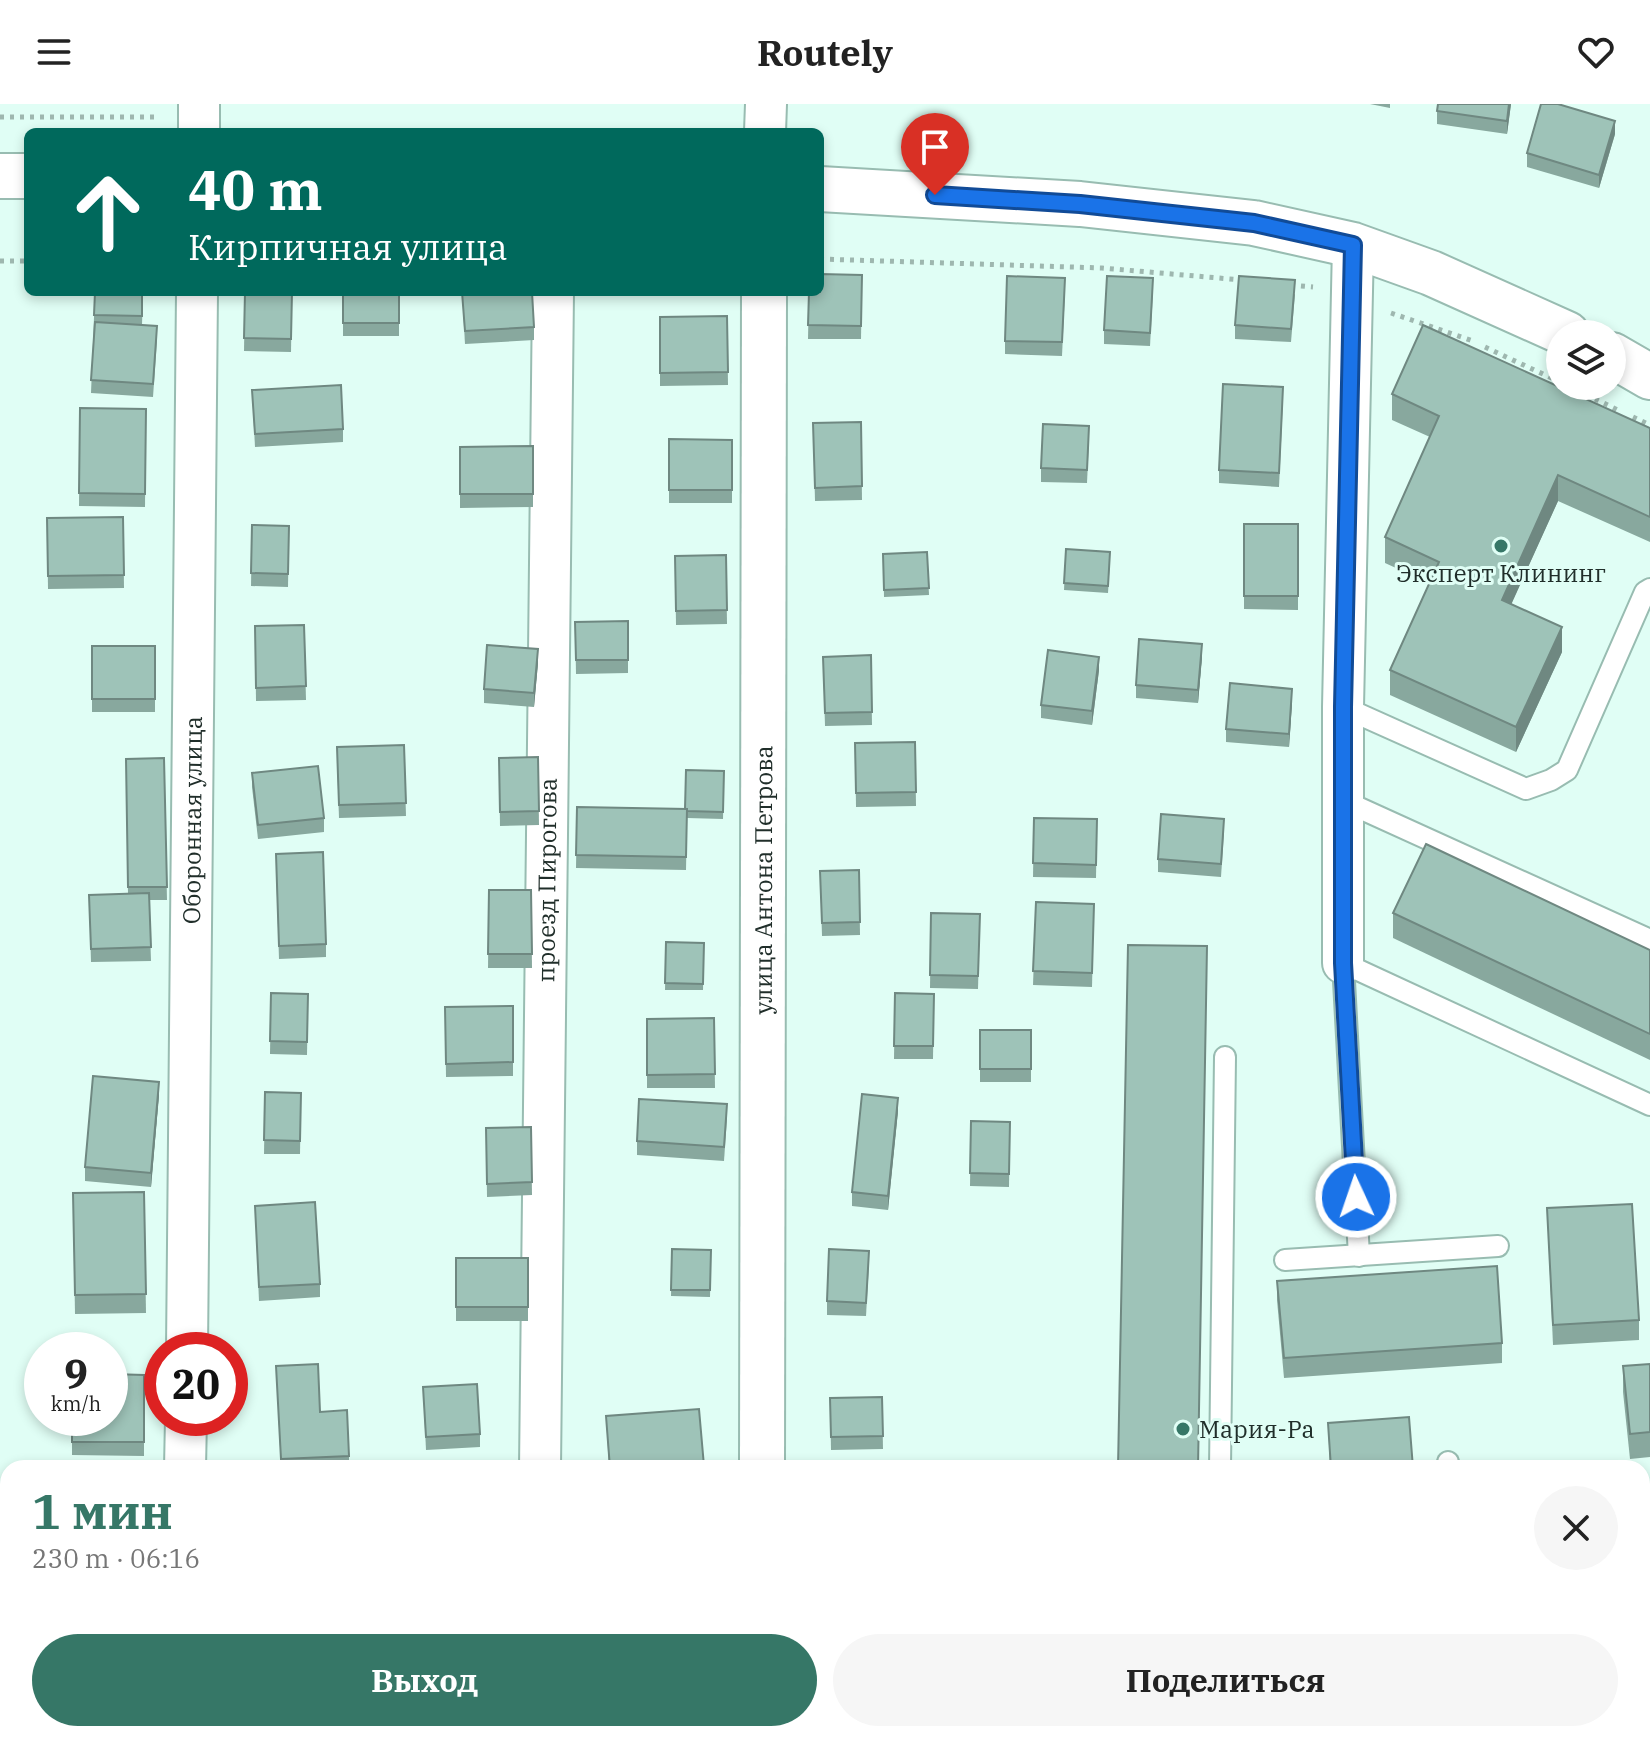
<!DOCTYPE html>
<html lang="ru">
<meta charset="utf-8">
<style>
:root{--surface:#fff;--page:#f6f6f6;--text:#222;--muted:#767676;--accent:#367767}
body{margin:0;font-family:"IBM Plex Serif",serif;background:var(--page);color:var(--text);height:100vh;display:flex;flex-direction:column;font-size:30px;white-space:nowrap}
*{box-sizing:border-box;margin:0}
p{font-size:26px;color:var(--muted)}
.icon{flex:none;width:44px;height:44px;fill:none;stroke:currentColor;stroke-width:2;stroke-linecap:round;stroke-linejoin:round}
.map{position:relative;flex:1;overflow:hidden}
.details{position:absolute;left:0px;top:1356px;width:1650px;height:282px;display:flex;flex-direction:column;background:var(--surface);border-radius:24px 24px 0 0;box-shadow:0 4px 12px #0003}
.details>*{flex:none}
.banner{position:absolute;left:24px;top:24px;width:800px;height:168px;border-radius:12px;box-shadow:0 4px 12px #0003;background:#00695c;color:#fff;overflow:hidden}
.controls{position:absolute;left:1546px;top:216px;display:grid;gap:16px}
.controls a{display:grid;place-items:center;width:80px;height:80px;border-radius:50%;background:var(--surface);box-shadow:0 4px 12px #0003;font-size:40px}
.speed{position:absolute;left:24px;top:1228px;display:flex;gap:16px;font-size:40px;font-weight:700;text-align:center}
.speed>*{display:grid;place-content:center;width:104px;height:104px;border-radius:50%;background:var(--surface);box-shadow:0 4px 12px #0003;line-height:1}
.speed small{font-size:20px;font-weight:400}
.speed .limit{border:12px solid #d22;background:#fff;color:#111}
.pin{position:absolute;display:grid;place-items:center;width:68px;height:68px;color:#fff;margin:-82px -34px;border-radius:50% 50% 50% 0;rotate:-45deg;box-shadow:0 0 8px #0007}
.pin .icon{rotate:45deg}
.me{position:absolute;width:88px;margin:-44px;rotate:357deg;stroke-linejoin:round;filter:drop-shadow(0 0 6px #0008)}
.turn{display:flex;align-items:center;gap:28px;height:168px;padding:0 32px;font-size:36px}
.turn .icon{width:104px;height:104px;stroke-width:2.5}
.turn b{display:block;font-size:56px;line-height:68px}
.round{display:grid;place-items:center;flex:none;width:84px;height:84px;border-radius:42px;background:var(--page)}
.summary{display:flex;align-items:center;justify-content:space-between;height:136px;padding:0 32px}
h1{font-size:48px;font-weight:800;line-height:60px;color:var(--accent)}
.action{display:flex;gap:16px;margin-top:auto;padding:16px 32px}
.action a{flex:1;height:92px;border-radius:48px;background:var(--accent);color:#fff;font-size:32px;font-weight:800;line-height:92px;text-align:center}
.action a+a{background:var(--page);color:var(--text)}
header{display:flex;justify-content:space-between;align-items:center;height:104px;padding:0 32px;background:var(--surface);font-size:36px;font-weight:800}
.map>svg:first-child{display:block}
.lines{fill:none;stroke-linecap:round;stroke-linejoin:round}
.service-casing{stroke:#98bcb1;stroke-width:24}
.minor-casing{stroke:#98bcb1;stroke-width:44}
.tertiary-casing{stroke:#98bcb1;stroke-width:48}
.path{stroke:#9eb7af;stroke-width:5;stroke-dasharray:4 6;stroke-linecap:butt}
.service{stroke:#fff;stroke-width:20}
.minor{stroke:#fff;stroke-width:40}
.tertiary{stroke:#fff;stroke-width:44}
.wall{fill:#88a89e}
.shaded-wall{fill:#6f8881}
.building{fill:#9ec3b8;stroke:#6f8881;stroke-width:2}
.route-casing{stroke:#114b97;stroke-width:20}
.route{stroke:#1a73e8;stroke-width:14}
.poi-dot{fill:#367767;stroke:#e0fef5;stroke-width:3}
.labels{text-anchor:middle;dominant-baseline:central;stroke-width:6;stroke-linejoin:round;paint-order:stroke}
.poi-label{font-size:24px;fill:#202e2a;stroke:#e0fef5}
.street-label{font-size:24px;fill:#202e2a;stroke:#e0fef5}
</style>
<header><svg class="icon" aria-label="menu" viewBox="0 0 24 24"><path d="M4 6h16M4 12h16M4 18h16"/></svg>Routely<svg class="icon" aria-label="heart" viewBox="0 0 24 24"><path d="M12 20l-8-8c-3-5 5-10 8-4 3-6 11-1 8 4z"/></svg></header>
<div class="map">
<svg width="1650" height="1637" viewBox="0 0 1650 1637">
<rect width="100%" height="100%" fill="#e0fef5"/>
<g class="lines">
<g class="service-casing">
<g id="service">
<path d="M1343,603L1526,685L1551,676L1567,666L1645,488L1650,485"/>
<path d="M1344,697L1650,836"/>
<path d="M1359,1152L1343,859L1650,1001"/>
<path d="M1285,1156L1498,1142"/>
<path d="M1448,1358V1364"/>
<path d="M1220,1364L1225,953"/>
<path d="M1220,1630V1637"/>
<path d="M1451,1630L1459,1632"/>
</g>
</g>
<g class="minor-casing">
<g id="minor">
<path d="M199,28V0"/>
<path d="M765,28L766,0"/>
<path d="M1343,859V603L1353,141"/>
<path id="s1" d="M187,1246L197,188"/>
<path d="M185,1364L186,1314"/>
<path id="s2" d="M540,1364L553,188"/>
<path d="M0,1416H8"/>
<path d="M187,1630V1637"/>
<path d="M540,1630V1637"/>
</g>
</g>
<g class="tertiary-casing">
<g id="tertiary">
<path d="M0,72H28"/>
<path d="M820,85L1080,100L1254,119L1353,141L1431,169L1567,230"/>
<path d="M1612,251L1650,273"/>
<path id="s3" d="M762,1364L764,188"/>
<path d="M761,1637V1630"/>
</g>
</g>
<g class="path">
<path d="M0,13H159"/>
<path d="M820,155L1102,164L1242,176"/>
<path d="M0,157H28"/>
<path d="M1291,181L1313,183"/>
<path d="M1391,209L1476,238"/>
<path d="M1485,243L1560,278"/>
<path d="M1568,282L1620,307"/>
<path d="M1633,313L1650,321"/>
</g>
<use href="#service" class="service"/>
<use href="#minor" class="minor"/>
<use href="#tertiary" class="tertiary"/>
</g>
<g class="wall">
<path d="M1370,0H1390V4Z"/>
<path d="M1511,0L1507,30L1437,20V7Z"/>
<path d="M1615,30L1599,84L1527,63V49Z"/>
<path d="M862,171L861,235H808L809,188Z"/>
<path d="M1065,187L1062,252L1005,250V237Z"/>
<path d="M95,188H143L142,221L157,236L153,293L91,289Z"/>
<path d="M245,188H292L291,248L244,247Z"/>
<rect x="343" y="188" width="56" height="44"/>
<path d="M462,188L534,223V236L465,240Z"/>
<path d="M1153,188L1150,242L1104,240V226Z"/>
<path d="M1295,190L1291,238L1235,235V221Z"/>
<path d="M727,212L728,281L660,282V213Z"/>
<path d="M252,286L343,325V338L255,343Z"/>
<path d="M1392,290L1650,324V438L1558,397L1511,500L1562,548L1516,648L1390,591V566L1429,479L1385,459V433L1430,333L1392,316Z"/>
<path d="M1283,296L1279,383L1219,379V366Z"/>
<path d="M80,304L146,305L145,403L79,402Z"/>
<path d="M861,318L862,396L815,397L813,319Z"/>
<path d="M669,335L732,336V399H669Z"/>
<path d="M1089,335L1087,379L1041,378V364Z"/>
<path d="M533,342V403L460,404V343Z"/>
<path d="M123,413L124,484L48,485L47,414Z"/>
<path d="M1244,420H1298V506L1244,505Z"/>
<path d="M252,421L289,422L288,483L251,482Z"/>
<path d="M1066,445L1110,455L1108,489L1064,486Z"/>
<path d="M927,448L929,491L884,493L883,450Z"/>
<path d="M726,451L727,520L676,521L675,452Z"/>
<path d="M628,517V569L576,570L575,518Z"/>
<path d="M304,521L306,596L256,597L255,522Z"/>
<rect x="92" y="542" width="63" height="66"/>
<path d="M871,551L872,621L825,622L823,553Z"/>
<path d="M1202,553L1198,599L1136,594V581Z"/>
<path d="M538,559L534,603L484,599V585Z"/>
<path d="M1099,566L1092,621L1041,614V601Z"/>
<path d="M1292,598L1289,643L1226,638V625Z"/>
<path d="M915,638L916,702L856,703L855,639Z"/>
<path d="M404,641L406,712L339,714L337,656Z"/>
<path d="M538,653L539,721L500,722L499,654Z"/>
<path d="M164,654L167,796H149L151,857L91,858L89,791L128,790L126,655Z"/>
<path d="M724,667L723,715L687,714L686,766L576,764L577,703L685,705Z"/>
<path d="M252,669L324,714V728L258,735L252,683Z"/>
<path d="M1034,714L1097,715L1096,774L1033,773Z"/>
<path d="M1224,728L1221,773L1158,768V755Z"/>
<path d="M276,763L326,840V853L279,855Z"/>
<path d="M859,766L860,831L822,832L820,767Z"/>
<path d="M489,786H531L532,864H488Z"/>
<path d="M1036,798L1094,800L1092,883L1033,881Z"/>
<path d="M931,809L980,810L978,885L930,884Z"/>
<path d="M1393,809L1650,846V956L1393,834Z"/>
<path d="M666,838L704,839L703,886H665Z"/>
<path d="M271,889L308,890L307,951L270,950Z"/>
<path d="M895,889L934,890L933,955H894Z"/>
<path d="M513,902V972L446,973L445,903Z"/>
<path d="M714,914L715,984H647V915Z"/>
<rect x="980" y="926" width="51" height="52"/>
<path d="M265,988L301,989L300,1050H264Z"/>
<path d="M159,991L151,1083L85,1077V1063Z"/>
<path d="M898,1007L888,1106L852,1102V1088Z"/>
<path d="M727,1014L724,1057L637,1051V1037Z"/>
<path d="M971,1017L1010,1018L1009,1083L970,1082Z"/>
<path d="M531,1023L532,1091L487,1093L486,1024Z"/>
<path d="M144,1088L146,1209L75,1210L73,1089Z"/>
<path d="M255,1102L320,1180V1193L259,1197Z"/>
<path d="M1547,1104L1639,1216V1236L1553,1241Z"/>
<path d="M672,1145L711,1146L710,1193L671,1192Z"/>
<rect x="456" y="1154" width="72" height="63"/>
<path d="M869,1160L866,1212L827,1211V1197Z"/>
<path d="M1277,1177L1502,1239V1259L1284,1274L1277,1196Z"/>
<path d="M1650,1260V1353L1630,1355L1623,1288V1262Z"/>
<path d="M276,1262L320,1308L349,1352V1364H281Z"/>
<path d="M144,1271V1352L72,1351V1314Z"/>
<path d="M423,1283L480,1330V1343L426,1346Z"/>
<path d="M882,1293L883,1345L831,1346L830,1294Z"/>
<path d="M699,1305L704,1364H609L606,1312Z"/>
<path d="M1328,1319L1413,1364H1330Z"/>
<path d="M1650,1413V1637H1528V1630H1642Z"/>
<rect x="0" y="1481" width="8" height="71"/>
</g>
<g class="shaded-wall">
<path d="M1509,0H1511L1507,30V17Z"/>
<path d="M1615,17V30L1599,84V71Z"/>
<path d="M1558,371V397L1502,521V496Z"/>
<path d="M1562,523V548L1516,648V623Z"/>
<path d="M1202,540V553L1198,599V586Z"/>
<path d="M538,545V559L534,603V589Z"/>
<path d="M1099,553V566L1092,621V607Z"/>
<path d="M1292,585V598L1289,643V630Z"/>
<path d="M159,978V991L151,1083V1069Z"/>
<path d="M898,994V1007L888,1106V1092Z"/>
</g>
<g class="building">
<path d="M1438,0H1509L1507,17L1437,7Z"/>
<path d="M1541,0H1558L1615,17L1599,71L1527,49Z"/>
<path d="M820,170L862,171L861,222L808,221L809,188H820Z"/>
<path d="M1007,172L1065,174L1062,238L1005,237Z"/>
<path d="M1107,172L1153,174L1150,229L1104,226Z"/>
<path d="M1239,172L1295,176L1291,225L1235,221Z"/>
<path d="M95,188H142V212L94,211Z"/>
<path d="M245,188H292L291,235L244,234Z"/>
<rect x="343" y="188" width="56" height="31"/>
<path d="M462,188H532L534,223L465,227Z"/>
<path d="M727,212L728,268L660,269V213Z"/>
<path d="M95,218L157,222L153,280L91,276Z"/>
<path d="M1423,221L1650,324V413L1558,371L1502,496L1562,523L1516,623L1390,566L1439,458L1385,433L1439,312L1392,290Z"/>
<path d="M1223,280L1283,283L1279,369L1219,366Z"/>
<path d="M341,281L343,325L255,330L252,286Z"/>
<path d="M80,304L146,305L145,390L79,389Z"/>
<path d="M861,318L862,382L815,384L813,319Z"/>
<path d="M1043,320L1089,322L1087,366L1041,364Z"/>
<path d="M669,335L732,336V386H669Z"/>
<path d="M533,342V390H460V343Z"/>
<path d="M123,413L124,471L48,472L47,414Z"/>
<rect x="1244" y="420" width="54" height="72"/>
<path d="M252,421L289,422L288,470L251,469Z"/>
<path d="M1066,445L1110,448L1108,482L1064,479Z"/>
<path d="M927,448L929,484L884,486L883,450Z"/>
<path d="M726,451L727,506L676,507L675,452Z"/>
<path d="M628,517V556H576L575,518Z"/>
<path d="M304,521L306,582L256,584L255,522Z"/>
<path d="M1139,535L1202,540L1198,586L1136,581Z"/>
<path d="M487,541L538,545L534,589L484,585Z"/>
<rect x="92" y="542" width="63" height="53"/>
<path d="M1048,546L1099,553L1092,607L1041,601Z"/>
<path d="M871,551L872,608L825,609L823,553Z"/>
<path d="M1230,579L1292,585L1289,630L1226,625Z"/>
<path d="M915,638L916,688L856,689L855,639Z"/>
<path d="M404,641L406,699L339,701L337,643Z"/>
<path d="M538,653L539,707L500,708L499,654Z"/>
<path d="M164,654L167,783H128L126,655Z"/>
<path d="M318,662L324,714L258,721L252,669Z"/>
<path d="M686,666L724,667L723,708L687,707V705H685Z"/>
<path d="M577,703L687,705L686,753L576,751Z"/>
<path d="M1161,710L1224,715L1221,760L1158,755Z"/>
<path d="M1034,714L1097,715L1096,761L1033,759Z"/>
<path d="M1426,740L1650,846V930L1393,809Z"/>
<path d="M323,748L326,840L279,842L276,750Z"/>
<path d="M859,766L860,818L822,819L820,767Z"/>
<path d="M489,786H531L532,850H488Z"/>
<path d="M149,789L151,843L91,845L89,791Z"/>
<path d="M1036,798L1094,800L1092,869L1033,867Z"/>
<path d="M931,809L980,810L978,872L930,871Z"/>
<path d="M666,838L704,839L703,880L665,879Z"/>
<path d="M1128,841L1207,842L1198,1364H1118Z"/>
<path d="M271,889L308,890L307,938L270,937Z"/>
<path d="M895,889L934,890L933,942H894Z"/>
<path d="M513,902V958L446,960L445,903Z"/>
<path d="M714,914L715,970L647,971V915Z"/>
<rect x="980" y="926" width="51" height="39"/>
<path d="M93,972L159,978L151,1069L85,1063Z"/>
<path d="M265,988L301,989L300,1037L264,1036Z"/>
<path d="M862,990L898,994L888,1092L852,1088Z"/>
<path d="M639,995L727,1000L724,1043L637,1037Z"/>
<path d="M971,1017L1010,1018L1009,1070L970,1069Z"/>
<path d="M531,1023L532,1078L487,1080L486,1024Z"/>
<path d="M144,1088L146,1190L75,1191L73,1089Z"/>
<path d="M315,1098L320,1180L259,1183L255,1102Z"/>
<path d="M1632,1100L1639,1216L1553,1221L1547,1104Z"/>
<path d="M672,1145L711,1146L710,1186H671Z"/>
<path d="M829,1145L869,1147L866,1199L827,1197Z"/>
<rect x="456" y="1154" width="72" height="49"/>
<path d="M1497,1162L1502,1239L1284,1254L1277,1177Z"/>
<path d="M318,1260L320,1308L347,1306L349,1352L281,1355L276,1262Z"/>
<path d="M1650,1260V1328L1630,1330L1623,1262Z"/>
<path d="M110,1270L144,1271V1338H72V1314H110Z"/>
<path d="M477,1280L480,1330L426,1333L423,1283Z"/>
<path d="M882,1293L883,1332L831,1333L830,1294Z"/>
<path d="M699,1305L704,1362L679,1364H610L606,1312Z"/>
<path d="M1409,1313L1413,1364H1331L1328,1319Z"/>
<path d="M1650,1413V1626L1645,1627V1637H1531L1530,1630H1642V1414Z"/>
<path d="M0,1481H8V1538L0,1539Z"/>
<rect x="87" y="1630" width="39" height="7"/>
<rect x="1370" y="1630" width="61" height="7"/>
<path d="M907,1636L1047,1637H907Z"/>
</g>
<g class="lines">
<g class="route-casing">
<path id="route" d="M935,91L1080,100L1254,119L1353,141L1343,603V859L1356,1093"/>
</g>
<use href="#route" class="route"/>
</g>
<g class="poi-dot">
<circle cx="1501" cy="442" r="8"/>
<circle cx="1183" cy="1325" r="8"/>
</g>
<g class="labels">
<g class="poi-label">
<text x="1501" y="469">Эксперт Клининг</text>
<text x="1199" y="1325" text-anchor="start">Мария-Ра</text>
</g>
<g class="street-label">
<text stroke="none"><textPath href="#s1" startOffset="530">Оборонная улица</textPath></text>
<text stroke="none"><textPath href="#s2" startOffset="588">проезд Пирогова</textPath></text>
<text stroke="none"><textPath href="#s3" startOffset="588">улица Антона Петрова</textPath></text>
</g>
</g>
</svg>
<div class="controls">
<a><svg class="icon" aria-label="layers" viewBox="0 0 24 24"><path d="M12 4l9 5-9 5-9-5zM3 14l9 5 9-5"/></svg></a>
</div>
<div class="speed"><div>9<small>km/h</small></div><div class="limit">20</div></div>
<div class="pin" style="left:935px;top:91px;background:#d93025"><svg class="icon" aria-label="arrive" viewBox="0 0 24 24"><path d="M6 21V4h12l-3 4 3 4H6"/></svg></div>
<svg class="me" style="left:1356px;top:1093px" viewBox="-20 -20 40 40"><circle r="17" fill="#1a73e8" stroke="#fff" stroke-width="3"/><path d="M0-11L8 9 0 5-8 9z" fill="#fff"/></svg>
<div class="banner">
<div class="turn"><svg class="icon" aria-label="ahead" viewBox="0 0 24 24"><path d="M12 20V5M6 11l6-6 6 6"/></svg><div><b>40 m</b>Кирпичная улица</div></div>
</div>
<section class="details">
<div class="summary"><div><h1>1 мин</h1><p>230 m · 06:16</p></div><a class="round"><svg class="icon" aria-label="close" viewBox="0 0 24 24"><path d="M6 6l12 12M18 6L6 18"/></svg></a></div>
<div class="action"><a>Выход</a><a>Поделиться</a></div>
</section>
</div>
